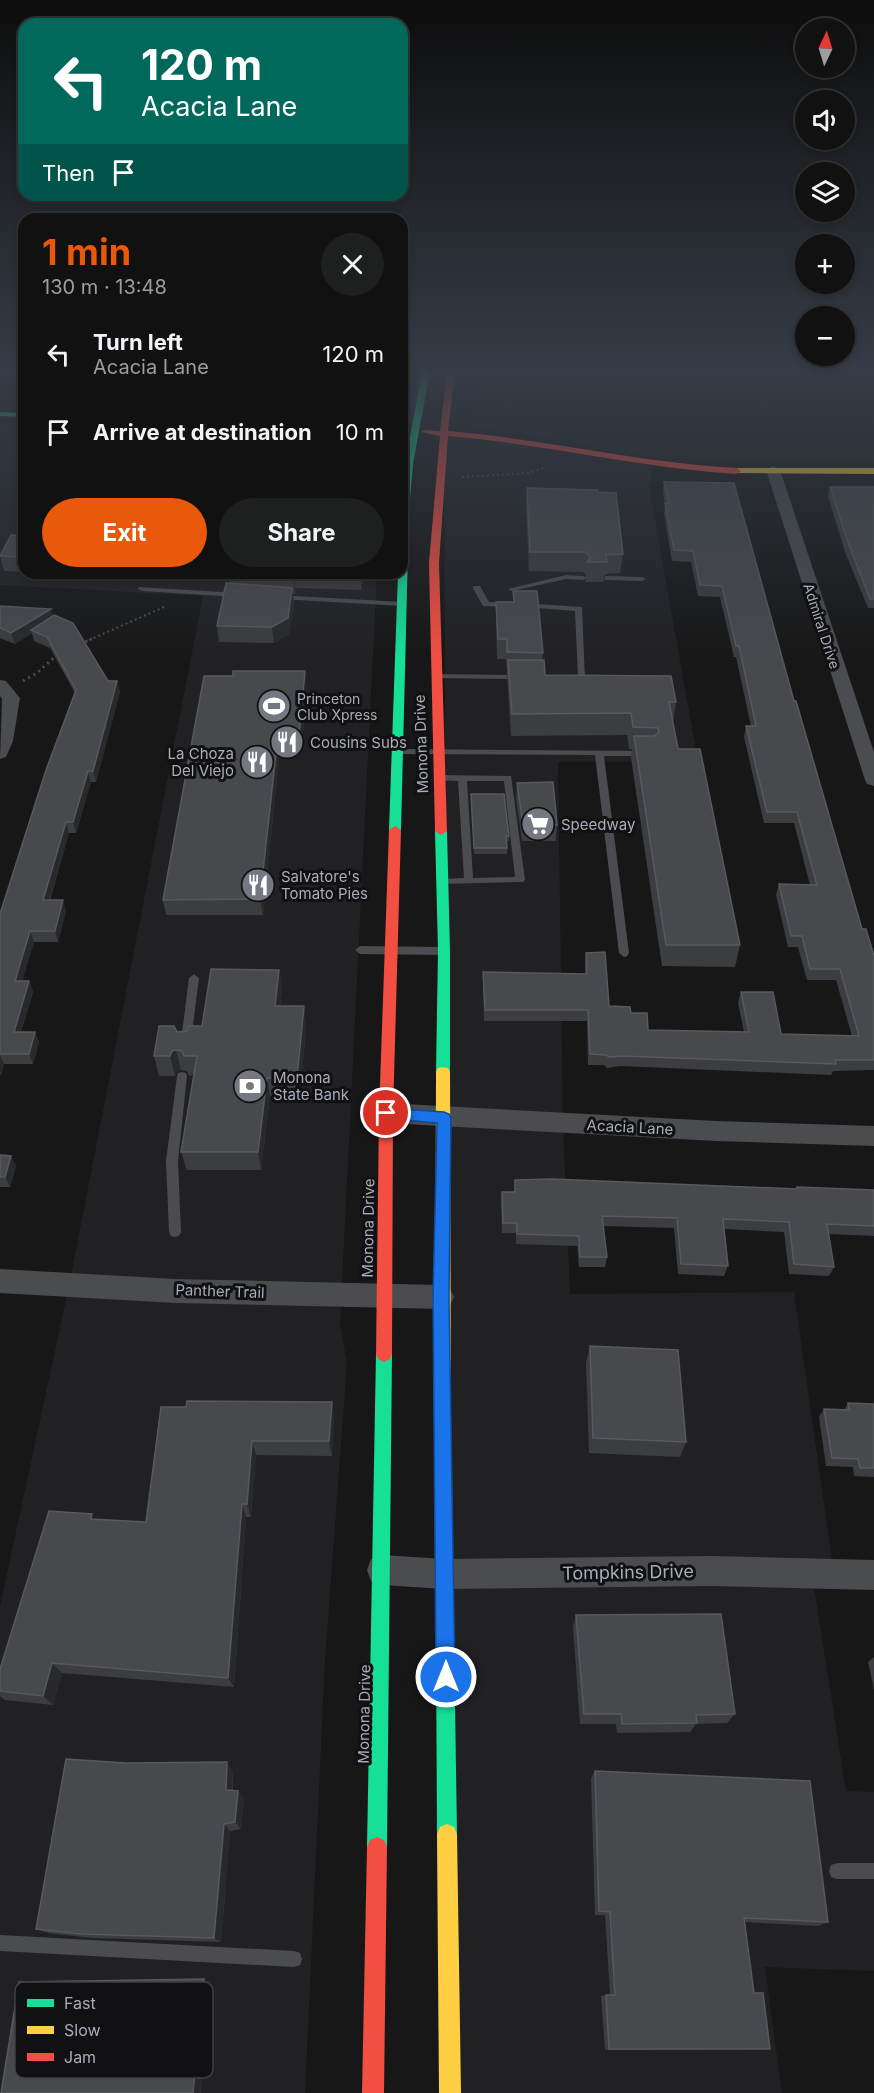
<!DOCTYPE html>
<meta charset="utf-8">
<style>
:root{--surface:#111;--page:#1e1f1f;--text:#f1f3f6;--muted:#9c9d9f;--line:#303131;--accent:#ea580c}
body{margin:0;font-family:Inter,sans-serif;background:var(--page);color:var(--text);height:100vh;display:flex;flex-direction:column;font-size:22px;white-space:nowrap}
*{box-sizing:border-box;margin:0}
p{font-size:20px;color:var(--muted)}
.icon{flex:none;width:33px;height:33px;fill:none;stroke:currentColor;stroke-width:2;stroke-linecap:round;stroke-linejoin:round}
.map{position:relative;flex:1;overflow:hidden}
.panel{position:absolute;left:18px;top:213px;width:390px;height:366px;display:flex;flex-direction:column;background:var(--surface);border-radius:18px;box-shadow:0 3px 9px #0003,0 0 0 2px var(--line)}
.panel>*{flex:none}
.hud{position:absolute;left:18px;top:18px;width:390px;height:183px;border-radius:18px;box-shadow:0 3px 9px #0003,0 0 0 2px var(--line);background:#00695c;color:#fff;overflow:hidden}
.needle{width:39px;rotate:4deg}
.tools{position:absolute;left:795px;top:18px;display:grid;gap:12px}
.tools a{display:grid;place-items:center;width:60px;height:60px;border-radius:50%;background:var(--surface);box-shadow:0 3px 9px #0003,0 0 0 2px var(--line);font-size:30px}
.pin{position:absolute;display:grid;place-items:center;width:51px;height:51px;color:#fff;margin:-26px;border:3px solid #fff;border-radius:50%;box-shadow:0 2px 6px #0007}
.me{position:absolute;width:66px;margin:-33px;rotate:0deg;stroke-linejoin:round;filter:drop-shadow(0 0 4px #0008)}
.turn{display:flex;align-items:center;gap:21px;height:126px;padding:0 24px;font-size:27px}
.turn .icon{width:78px;height:78px;stroke-width:2.5}
.turn b{display:block;font-size:42px;line-height:51px}
.then{display:flex;align-items:center;height:57px;padding:0 24px;background:#0003;gap:12px;font-size:22px}
.round{display:grid;place-items:center;flex:none;width:63px;height:63px;border-radius:32px;background:var(--page)}
.summary{display:flex;align-items:center;justify-content:space-between;height:102px;padding:0 24px}
h1{font-size:36px;font-weight:700;line-height:45px;color:var(--accent)}
.action{display:flex;gap:12px;margin-top:auto;padding:12px 24px}
.action a{flex:1;height:69px;border-radius:36px;background:var(--accent);color:#fff;font-size:24px;font-weight:700;line-height:69px;text-align:center}
.action a+a{background:var(--page);color:var(--text)}
ul{padding:0;list-style:none}
li{display:flex;align-items:center;gap:18px;height:78px;padding:0 24px}
li div{flex:1}
li b{display:block;font-size:22px}
li em{font-style:normal}
.map>svg:first-child{display:block}
.built{fill:#212124}
.green{fill:#1b211c}
.lines{fill:none;stroke-linecap:round;stroke-linejoin:round}
.path-far1{stroke:#4d4e52;stroke-width:2;stroke-dasharray:2 3;stroke-linecap:butt}
.path{stroke:#4d4e52;stroke-width:3;stroke-dasharray:2 4;stroke-linecap:butt}
.lane{fill:#4b4c50;fill-rule:evenodd}
.street{fill:#4b4c50;fill-rule:evenodd}
.fast{fill:#16e098;fill-rule:evenodd}
.slow{fill:#ffcf43;fill-rule:evenodd}
.jam{fill:#f24e42;fill-rule:evenodd}
.wall{fill:#3c3d40}
.shaded-wall{fill:#28292a}
.building{fill:#48494d;stroke:#57595e;stroke-width:1.5}
.route{fill:#1a73e8;stroke:#114b97;stroke-width:1.5}
.labels{text-anchor:middle;dominant-baseline:central;stroke-width:6;stroke-linejoin:round;paint-order:stroke}
.far-street-label{font-size:14px;fill:#a8adb8;stroke:#111113}
.far-poi-label{font-size:14px;fill:#a8adb8;stroke:#111113;text-anchor:start}
.poi-label{font-size:15px;fill:#a8adb8;stroke:#111113;text-anchor:start}
.street-label{font-size:15px;fill:#a8adb8;stroke:#111113}
.near-street-label{font-size:18px;fill:#a8adb8;stroke:#111113}
.key{fill:#111113;stroke:#3e4045;stroke-width:1.5}
.key-label{font-size:16px;fill:#a8adb8}
</style>
<div class="map">
<svg width="874" height="2093" viewBox="0 0 874 2093">
<rect width="100%" height="100%" fill="#171717"/>
<g class="built">
<path d="M402,366H427L415,431H402Z"/>
<path d="M0,423L24,424V573H377L340,1324L347,1363L325,1660L305,2093H0V1606L69,1286L203,596L0,585Z"/>
<path d="M444,432L653,466L649,487L698,761L558,762L563,1124L570,1294L794,1292L834,1574H812L846,1791L874,1792V1971L765,1967L782,2093H450Z"/>
</g>
<path class="green" d="M480,366H874V463L664,459L621,453L530,434L473,428Z"/>
<g class="lines">
<g class="path-far1">
<path d="M462,477L528,473L544,468"/>
<path d="M89,640L164,607"/>
</g>
<g class="path">
<path d="M80,644L92,639"/>
<path d="M23,681L37,673L57,655"/>
</g>
<g class="lane">
<path d="M402,381H424L427,383L424,385H402Z"/>
<path d="M566,575L583,576L587,578L583,580L566,579L512,591L508,589Z"/>
<path d="M605,576L642,577L646,579L642,581L608,580H605Z"/>
<path d="M474,586H480L489,602L509,603L513,605L509,607L483,606L473,588Z"/>
<path d="M139,587L237,593L241,595L237,597L142,591L138,589Z"/>
<path d="M277,595L402,602L406,604L402,606L280,599L276,597Z"/>
<path d="M522,603L582,607L585,680H571L567,678L571,676H578L575,611L525,607L521,605Z"/>
<path d="M433,674L520,675L524,677L520,679L436,678H433Z"/>
<path d="M399,749L648,751L649,753L645,756H604L629,953L627,956L624,957L619,953L595,755L396,754L395,752Z"/>
<path d="M439,775L511,776L525,880L523,882L440,884L438,882L443,879L464,878L458,781L436,780L435,778ZM467,781H504L515,877L473,878Z"/>
<path d="M360,946L443,947L448,951L443,955L360,954L355,950Z"/>
<path d="M194,974L199,978L191,1041L190,1044H182L181,1041L189,978Z"/>
<path d="M182,1072L186,1073L187,1076L178,1161L181,1232L179,1236L175,1237L171,1236L169,1232L166,1161L177,1076L178,1073Z"/>
<path d="M837,1863H874V1879H837L831,1877L829,1871L831,1865Z"/>
<path d="M0,1935L294,1951L300,1953L302,1959L300,1965L294,1967L0,1951Z"/>
</g>
<g class="street">
<path d="M773,466L780,470L874,752V786L867,784L865,780L766,470Z"/>
<path d="M0,680L6,681L20,698L13,741L6,757L0,759L2,699L0,696Z"/>
<path d="M386,1103L716,1121L874,1126V1146L716,1141L386,1123L378,1120L374,1113L378,1106Z"/>
<path d="M0,1269L175,1279L441,1285L450,1289L454,1297L450,1305L441,1309L175,1303L0,1293Z"/>
<path d="M382,1555L445,1559L712,1556L874,1560V1590L712,1586L445,1589L382,1585L371,1581L367,1570L371,1559Z"/>
</g>
<g class="fast">
<path d="M423,366H431L413,464L409,511L401,830L395,834L389,830L398,573H402V495L405,464Z"/>
<path d="M0,412L24,413V417L0,416Z"/>
<path d="M441,827L447,831L450,951V1072L448,1076H438L436,1072L438,951L435,831Z"/>
<path d="M384,1346L390,1349L392,1354L387,1847L384,1854L377,1857L370,1854L367,1847L376,1354L378,1349Z"/>
<path d="M443,1435L449,1437L451,1443L457,1834L454,1841L447,1844L440,1841L437,1834L435,1443L437,1437Z"/>
</g>
<g class="slow">
<path d="M737,468H874V474L734,473L733,471Z"/>
<path d="M443,1067L448,1068L450,1072L451,1443L449,1449L443,1451L437,1449L435,1443L436,1072L438,1068Z"/>
<path d="M447,1824L454,1827L457,1834L461,2093H439L437,1834L440,1827Z"/>
</g>
<g class="jam">
<path d="M448,366H456L448,431C545,439 640,463 737,468L741,471L737,474C639,468 545,444 448,436L439,563L447,831L441,835L435,831L429,563L440,436L421,432L425,430L440,431Z"/>
<path d="M395,826L401,830L393,1113L392,1354L390,1359L384,1362L378,1359L376,1354L379,1113L389,830Z"/>
<path d="M377,1837L384,1840L387,1847L384,2093H362L367,1847L370,1840Z"/>
</g>
</g>
<g class="wall">
<path d="M664,482L794,701L862,929L874,956V1070L833,1071L831,1075L620,1066L607,1068L604,1065H588L587,1021H484L483,972L585,974V963L586,953L609,1006L631,1013L648,1030L744,1032L738,1003L741,992L781,1034L852,1036L836,980H807L798,947H788L776,895L779,884L810,885L794,823H764L744,737L746,726H751L736,657H734L720,597L698,596L691,562L672,561L664,514L665,504L663,493Z"/>
<path d="M830,487H874V608H868L845,552L828,496Z"/>
<path d="M527,488L598,492L623,554L620,573L605,574L604,582H585L586,575L583,572L529,571L526,508Z"/>
<path d="M24,535V572L4,571L0,555Z"/>
<path d="M55,573H364L361,590L295,588V594H293L294,603L289,634L274,643L219,642L217,626L229,584L228,578Z"/>
<path d="M513,591L543,653L542,660L545,675L676,702L673,722L678,749L740,945L735,967L662,966L631,758L632,749H629L627,735L511,736L506,659H497L496,622V602H513Z"/>
<path d="M0,606L53,616L108,681H117L120,692L96,782H91L76,833H69L50,900L66,911L58,942H34L22,981H29L33,992L21,1032H35L39,1042L33,1064H4L1,1075H0V914L75,693L50,648L34,641L32,633L15,644L0,638Z"/>
<path d="M307,687L301,751H280L263,915H166L163,900Z"/>
<path d="M517,783L557,825L556,841H522L516,799Z"/>
<path d="M471,794L509,836V841H507V854H474Z"/>
<path d="M279,970L282,989L280,1006H304L306,1026L300,1097H270L261,1170H187L181,1152L194,1075L189,1076L187,1071L181,1070L177,1071L175,1076H159L154,1056L177,1032L187,1031L202,1026Z"/>
<path d="M0,1155L11,1156L16,1166L10,1187H0Z"/>
<path d="M515,1180L796,1189L797,1187L874,1190V1236L829,1234L834,1267L829,1276L789,1274L784,1232L724,1229L728,1266L724,1276L678,1274L674,1228L603,1226L607,1257L605,1267H579L577,1246L516,1244V1233H502L501,1202L502,1192H514Z"/>
<path d="M590,1346L686,1442L680,1457L589,1453L586,1363Z"/>
<path d="M848,1403L874,1404V1477L854,1476L853,1467L826,1466L819,1417L824,1409L844,1410Z"/>
<path d="M186,1407L334,1417L332,1456L256,1455L251,1517H246L234,1687L62,1673L53,1705L5,1700L0,1696V1669L95,1519L146,1522Z"/>
<path d="M576,1615L735,1714L727,1723L696,1724L690,1732L617,1733L616,1724H580L573,1627Z"/>
<path d="M874,1657V1690L868,1662Z"/>
<path d="M233,1770V1790L244,1798L241,1829L230,1831L221,1942L92,1938L48,1933L36,1929Z"/>
<path d="M595,1771L828,1922L818,1926L744,1922L754,1993L770,2049L605,2050L601,1996L606,1995H610L605,1915H595L591,1778Z"/>
</g>
<g class="shaded-wall">
<path d="M294,573L295,588V594L293,578Z"/>
<path d="M361,573H364L361,590Z"/>
<path d="M292,588L294,603L289,634L274,643L272,627Z"/>
<path d="M51,609L54,620L31,630L32,633L15,644L11,633Z"/>
<path d="M305,671L307,687L301,751L299,735Z"/>
<path d="M117,681L120,692L96,782L93,771Z"/>
<path d="M278,735L280,751L263,915L260,899Z"/>
<path d="M88,771L91,782L76,833L73,822Z"/>
<path d="M66,822L69,833L46,911L43,900Z"/>
<path d="M63,900L66,911L58,942L55,931Z"/>
<path d="M30,931L34,942L19,991L15,981Z"/>
<path d="M279,970L282,989L278,1026L275,1006Z"/>
<path d="M29,981L33,992L18,1042L14,1032Z"/>
<path d="M304,1006L306,1026L300,1097L297,1078Z"/>
<path d="M35,1032L39,1042L33,1064L29,1054Z"/>
<path d="M176,1050L181,1070L177,1071L175,1076L170,1056L172,1051Z"/>
<path d="M0,1055L4,1064L1,1075L0,1072Z"/>
<path d="M267,1078L270,1097L261,1170L258,1152Z"/>
<path d="M11,1156L16,1166L10,1187L5,1177Z"/>
<path d="M332,1402L334,1417L332,1456L329,1441Z"/>
<path d="M252,1441L256,1455L251,1517L247,1504Z"/>
<path d="M242,1504L246,1517L234,1687L228,1678Z"/>
<path d="M52,1663L62,1673L53,1705L43,1696Z"/>
<path d="M227,1762L233,1770L232,1797L226,1790Z"/>
<path d="M238,1791L244,1798L241,1829L235,1822Z"/>
<path d="M224,1824L230,1831L221,1942L214,1938Z"/>
<path d="M204,1979L211,1981L201,2093H193Z"/>
</g>
<g class="building">
<path d="M664,482L734,483L794,701H796L862,929H866L874,956V1060H835L836,1064L622,1056L609,1057L606,1055L590,1054L588,1010H485L483,972L587,974L586,953L605,952L609,1006L630,1007L631,1013H647L648,1030L749,1032L741,992H773L781,1034L859,1036L840,969H810L802,936H791L779,884L817,885L797,812H767L746,726H756L739,646H736L722,586L700,585L693,551L674,550L665,503H669Z"/>
<path d="M830,487H874V599H870L848,542Z"/>
<path d="M527,488L598,490V492L616,493L623,554L606,555L607,562H587L591,557L585,552H530Z"/>
<path d="M11,535H24V557L0,556Z"/>
<path d="M228,573H294L293,578L228,574Z"/>
<path d="M312,573H361L360,574Z"/>
<path d="M226,583L292,588L288,618L272,627L217,626Z"/>
<path d="M513,591H537L543,653L507,652V639H498L496,602H514Z"/>
<path d="M0,606L51,609L11,633L0,628Z"/>
<path d="M54,615L73,623L108,681H117L93,771H88L73,822H66L43,900H63L55,931H30L15,981H29L14,1032H35L29,1054H0V914L46,770L76,690L47,637L31,630Z"/>
<path d="M508,660H544L545,675L671,676L676,702H669L678,749H700L740,945H666L634,736H654L659,732L658,728L633,727L631,713L512,714Z"/>
<path d="M233,671H305L299,735H278L260,899L163,900L204,676H233Z"/>
<path d="M553,782L557,825H523L517,783Z"/>
<path d="M471,794H504L509,836H506L507,848H474Z"/>
<path d="M211,969L279,970L275,1006H304L297,1078H267L258,1152H181L197,1056H184L182,1051L176,1050L172,1051L170,1056H154L159,1026H174L177,1032L187,1031L189,1026H202Z"/>
<path d="M0,1155L11,1156L5,1177H0Z"/>
<path d="M552,1179L797,1189V1187L874,1190V1226L827,1224L834,1267L794,1264L789,1222L723,1219L728,1266L681,1264L677,1218L602,1216L607,1257H580L579,1236L517,1234V1223H503L502,1192H515V1180Z"/>
<path d="M590,1346L678,1350L686,1442L593,1438Z"/>
<path d="M187,1401L332,1402L329,1441H252L247,1504H242L228,1678L52,1663L43,1696L0,1691V1669L49,1511L92,1514L91,1519L146,1522L161,1407H186Z"/>
<path d="M848,1403L874,1404V1468H860L858,1459L832,1458L824,1409L849,1410Z"/>
<path d="M721,1614L735,1714L696,1715L697,1723L622,1724L621,1714H584L576,1615Z"/>
<path d="M66,1759L126,1763L227,1762L226,1790L238,1791L235,1822L224,1824L214,1938L81,1934L36,1929Z"/>
<path d="M595,1771L810,1781L828,1922L744,1918L754,1993H763L770,2049H609L606,1995H615L610,1912L599,1911Z"/>
<path d="M204,1979L193,2093H1L19,1982Z"/>
</g>
<linearGradient id="sky" x2="0" y2="1"><stop stop-color="#0d0d0d"/><stop offset="0.56" stop-color="#363c47"/><stop offset="1" stop-color="#363c47" stop-opacity="0"/></linearGradient>
<rect width="874" height="659" fill="url(#sky)"/>
<path class="route" d="M386,1108L444,1112L449,1114L451,1118L449,1297L455,1677L453,1684L446,1687L439,1684L436,1677L433,1297L437,1123L381,1118L379,1113L381,1109Z"/>
<defs>
<g id="stadium-disc" transform="scale(1.725)"><circle r="9.5" fill="#757880" stroke="#111113"/><path d="M0-5a6.5 5 0 1 0 0 10a6.5 5 0 1 0 0-10ZM-3.5-1.8h7v3.6h-7Z" fill="#fff"/></g>
<g id="restaurant-disc" transform="scale(1.725)"><circle r="9.5" fill="#757880" stroke="#111113"/><path d="M-5-6h1v4h1v-4h1v4h1v-4h1v5L-1.5 .5V6h-2V.5L-5-1ZM5-6V6H3V1.5H1.5Q1.5-4 5-6Z" fill="#fff"/></g>
<g id="supermarket-disc" transform="scale(1.725)"><circle r="9.5" fill="#757880" stroke="#111113"/><path d="M-6-5.5h2.5l.6 2H6L4.5 2H-2.5L-4.4-4H-6ZM-1.5 3.2a1.3 1.3 0 1 0 .1 0ZM3 3.2a1.3 1.3 0 1 0 .1 0Z" fill="#fff"/></g>
<g id="bank-disc" transform="scale(1.725)"><circle r="9.5" fill="#757880" stroke="#111113"/><path d="M-6-4H6V4H-6ZM0-2.3a2.3 2.3 0 1 0 0 4.6a2.3 2.3 0 1 0 0-4.6Z" fill="#fff"/></g>
</defs>
<g fill-rule="evenodd">
<use href="#stadium-disc" x="274" y="706"/>
<use href="#restaurant-disc" x="287" y="742"/>
<use href="#restaurant-disc" x="257" y="762"/>
<use href="#supermarket-disc" x="538" y="824"/>
<use href="#restaurant-disc" x="258" y="885"/>
<use href="#bank-disc" x="250" y="1086"/>
</g>
<g class="labels">
<g class="far-street-label">
<text transform="translate(822 626) rotate(72)">Admiral Drive</text>
</g>
<g class="far-poi-label">
<text x="297" y="698">Princeton<tspan x="297" dy="16">Club Xpress</tspan></text>
</g>
<g class="poi-label">
<text x="310" y="742">Cousins Subs</text>
<text x="234" y="753" text-anchor="end">La Choza<tspan x="234" dy="17">Del Viejo</tspan></text>
<text x="561" y="824">Speedway</text>
<text x="281" y="876">Salvatore's<tspan x="281" dy="17">Tomato Pies</tspan></text>
<text x="273" y="1077">Monona<tspan x="273" dy="17">State Bank</tspan></text>
</g>
<g class="street-label">
<text transform="translate(421 744) rotate(-92)">Monona Drive</text>
<text transform="translate(630 1127) rotate(3)">Acacia Lane</text>
<text transform="translate(368 1228) rotate(-89)">Monona Drive</text>
<text transform="translate(220 1291) rotate(2)">Panther Trail</text>
<text transform="translate(364 1714) rotate(-89)">Monona Drive</text>
</g>
<g class="near-street-label">
<text transform="translate(628 1572) rotate(-1)">Tompkins Drive</text>
</g>
</g>
<rect x="15" y="1982" width="198" height="96" rx="9" class="key"/>
<rect x="27" y="1999" width="27" height="8" fill="#16e098"/>
<rect x="27" y="2026" width="27" height="8" fill="#ffcf43"/>
<rect x="27" y="2053" width="27" height="8" fill="#f24e42"/>
<g class="key-label">
<text x="64" y="2009">Fast</text>
<text x="64" y="2036">Slow</text>
<text x="64" y="2063">Jam</text>
</g>
</svg>
<div class="tools">
<a><svg class="needle" viewBox="-14 -14 28 28"><path d="M0-13l5 13h-10z" fill="#e53935"/><path d="M0 13l5-13h-10z" fill="#9c9d9f"/></svg></a>
<a><svg class="icon" aria-label="sound" viewBox="0 0 24 24"><path d="M4 9h4l5-4v14l-5-4H4zM17 9q2 3 0 6"/></svg></a>
<a><svg class="icon" aria-label="layers" viewBox="0 0 24 24"><path d="M12 4l9 5-9 5-9-5zM3 14l9 5 9-5"/></svg></a>
<a>+</a>
<a>−</a>
</div>
<div class="pin" style="left:386px;top:1113px;background:#d93025"><svg class="icon" aria-label="arrive" viewBox="0 0 24 24"><path d="M6 21V4h12l-3 4 3 4H6"/></svg></div>
<svg class="me" style="left:446px;top:1677px" viewBox="-20 -20 40 40"><circle r="17" fill="#1a73e8" stroke="#fff" stroke-width="3"/><path d="M0-11L8 9 0 5-8 9z" fill="#fff"/></svg>
<div class="hud">
<div class="turn"><svg class="icon" aria-label="left" viewBox="0 0 24 24"><path d="M17 20v-9H6M10 6l-5 5 5 5"/></svg><div><b>120 m</b>Acacia Lane</div></div>
<div class="then">Then<svg class="icon" aria-label="arrive" viewBox="0 0 24 24"><path d="M6 21V4h12l-3 4 3 4H6"/></svg></div>
</div>
<section class="panel">
<div class="summary"><div><h1>1 min</h1><p>130 m · 13:48</p></div><a class="round"><svg class="icon" aria-label="close" viewBox="0 0 24 24"><path d="M6 6l12 12M18 6L6 18"/></svg></a></div>
<ul>
<li><svg class="icon" aria-label="left" viewBox="0 0 24 24"><path d="M17 20v-9H6M10 6l-5 5 5 5"/></svg><div><b>Turn left</b><p>Acacia Lane</p></div><em>120 m</em></li>
<li><svg class="icon" aria-label="arrive" viewBox="0 0 24 24"><path d="M6 21V4h12l-3 4 3 4H6"/></svg><div><b>Arrive at destination</b></div><em>10 m</em></li>
</ul>
<div class="action"><a>Exit</a><a>Share</a></div>
</section>
</div>
